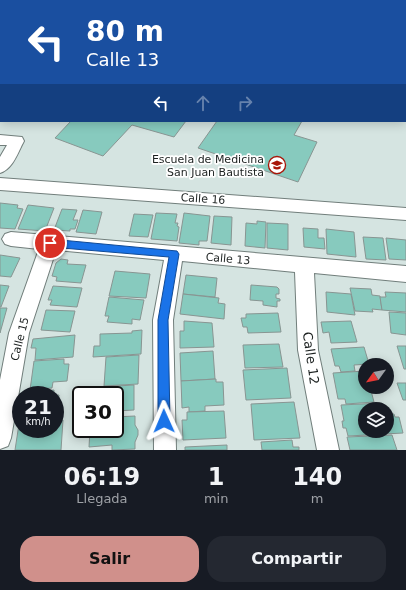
<!DOCTYPE html>
<html lang="es">
<style>
:root{--surface:#171b24;--page:#242831;--text:#f1f3f6;--muted:#9ea1a6;--accent:#d0908b}
body{margin:0;font-family:"DejaVu Sans",sans-serif;background:var(--page);color:var(--text);height:100vh;display:flex;flex-direction:column;font-size:15px;white-space:nowrap}
*{box-sizing:border-box;margin:0}
p{font-size:13px;color:var(--muted)}
.icon{flex:none;width:22px;height:22px;fill:none;stroke:currentColor;stroke-width:2;stroke-linecap:round;stroke-linejoin:round}
.map{position:relative;height:450px;overflow:hidden}
.sheet{display:flex;flex-direction:column;background:var(--surface);flex:1}
.sheet>*{flex:none}
.hud{position:absolute;left:0px;top:0px;width:406px;height:122px;box-shadow:0 2px 10px #0003;background:#1a4fa0;color:#fff;overflow:hidden}
.needle{width:26px;rotate:237deg}
.buttons{position:absolute;left:358px;top:358px;display:grid;gap:8px}
.buttons a{display:grid;place-items:center;width:36px;height:36px;border-radius:50%;background:var(--surface);box-shadow:0 2px 10px #0003;font-size:20px}
.speed{position:absolute;left:12px;top:386px;display:flex;gap:8px;font-size:20px;font-weight:700;text-align:center}
.speed>*{display:grid;place-content:center;width:52px;height:52px;border-radius:50%;background:var(--surface);box-shadow:0 2px 10px #0003;line-height:1}
.speed small{font-size:10px;font-weight:400}
.speed .limit{border:2px solid #111;border-radius:6px;background:#fff;color:#111}
.pin{position:absolute;display:grid;place-items:center;width:34px;height:34px;color:#fff;margin:-17px;border:2px solid #fff;border-radius:50%;box-shadow:0 1px 4px #0007}
.me{position:absolute;width:44px;margin:-22px;rotate:359deg;stroke-linejoin:round;filter:drop-shadow(0 0 3px #0008)}
.turn{display:flex;align-items:center;gap:14px;height:84px;padding:0 20px;font-size:18px}
.turn .icon{width:52px;height:52px;stroke-width:2.5}
.turn b{display:block;font-size:28px;line-height:34px}
.lanes{display:flex;align-items:center;height:38px;padding:0 20px;background:#0003;justify-content:center;gap:20px;direction:ltr}
.lanes .off{opacity:.35}
.eta{display:flex;justify-content:space-evenly;align-items:center;height:68px;text-align:center}
.eta b{font-size:24px;font-weight:700;line-height:28px}
.cta{display:flex;gap:8px;margin-top:auto;padding:8px 20px}
.cta a{flex:1;height:46px;border-radius:16px;background:var(--accent);color:#111;font-size:16px;font-weight:700;line-height:46px;text-align:center}
.cta a+a{background:var(--page);color:var(--text)}
.map>svg:first-child{display:block}
.building{fill:#87cabe;stroke:#889592}
.lines{fill:none;stroke-linecap:round;stroke-linejoin:round}
.minor-casing{stroke:#717e7b;stroke-width:2}
.minor{fill:#fff;fill-rule:evenodd}
.route{fill:#1a73e8;stroke:#114b97}
.labels{text-anchor:middle;dominant-baseline:central;stroke-width:3.5;stroke-linejoin:round;paint-order:stroke}
.poi-label{font-size:11px;fill:#1c2120;stroke:#fff;text-anchor:end}
.street-label{font-size:11px;fill:#1c2120;stroke:#fff}
.near-street-label{font-size:13px;fill:#1c2120;stroke:#fff}
</style>
<div class="map">
<svg width="406" height="450" viewBox="0 0 406 450">
<rect width="100%" height="100%" fill="#d5e4e1"/>
<g class="building">
<rect x="0" y="2" width="1" height="63"/>
<path d="M71,121H186L174,137L132,125L103,156L55,138Z"/>
<path d="M217,121H302L294,135L317,142L298,182L198,148Z"/>
<path d="M0,203L18,205L17,208L23,209L15,229L0,228Z"/>
<path d="M28,205L54,208L45,231L18,229Z"/>
<path d="M62,209L77,210L73,220H78L75,229H70V231L54,230Z"/>
<path d="M83,210L102,212L96,234L76,232Z"/>
<path d="M156,213L177,214L175,223H178L177,226L179,227L177,241L151,239Z"/>
<path d="M184,213L210,216L207,241H199V245L179,243Z"/>
<path d="M134,214L153,215L148,237L129,236Z"/>
<path d="M214,216L232,217L231,245L211,243Z"/>
<path d="M257,221L266,222L265,248L245,246L246,223L257,224Z"/>
<path d="M267,223L288,224V250L267,248Z"/>
<path d="M303,228L318,229V238H324L325,249L304,247Z"/>
<path d="M326,229L354,232L356,257L327,254Z"/>
<path d="M363,237L383,238L386,260L366,259Z"/>
<path d="M386,238L406,240V260L389,259Z"/>
<path d="M0,255L20,258L11,277L0,276Z"/>
<path d="M61,259L68,260L67,264L86,265L81,283L56,281L57,277L52,276L56,263Z"/>
<path d="M115,271L150,274L146,298L109,296Z"/>
<path d="M186,275L217,278L215,297L183,294Z"/>
<path d="M0,285L9,286L1,307H0Z"/>
<path d="M251,285L277,287L279,289V294H276V298L280,299V301H277V307L263,305V301L250,300Z"/>
<path d="M53,286L82,288L77,307L50,305L52,300H48Z"/>
<path d="M350,288L371,289L372,295L380,296L382,310L372,309L373,312L355,311Z"/>
<path d="M326,292L351,294L355,315L327,312Z"/>
<path d="M385,292L406,293V312L382,310L380,297H386Z"/>
<path d="M183,294L219,298L218,303L225,304L224,319L180,314Z"/>
<path d="M109,297L144,300L140,320L132,319V324L107,322L109,316H105Z"/>
<path d="M0,308H7L0,333Z"/>
<path d="M46,310L75,311L70,332L41,330Z"/>
<path d="M389,312L406,313V335L391,333Z"/>
<path d="M278,313L281,332L248,333L247,327H243L241,318H246V314Z"/>
<path d="M184,321L212,323L214,347L180,348V331H184Z"/>
<path d="M351,321L357,342L331,343L329,332L323,333L321,322Z"/>
<path d="M142,330L141,354L93,357L94,346H100V334L132,333V331Z"/>
<path d="M75,335L73,357L35,360L36,348H31L33,339Z"/>
<path d="M279,344L283,367L245,368L243,345Z"/>
<path d="M397,346H406V369H404Z"/>
<path d="M364,347L369,364L354,365L355,371L341,372L339,366H335L331,349Z"/>
<path d="M213,351L215,379L181,381L180,353Z"/>
<path d="M139,355L138,384L104,386L106,357Z"/>
<path d="M64,359V364H69L67,381L53,382L52,388L30,390L34,361Z"/>
<path d="M287,368L291,398L246,400L243,370Z"/>
<path d="M365,371V387H370L374,402L346,404L345,399H338L333,373Z"/>
<path d="M216,379V382H223L224,405L205,406V411L189,412V407L182,408L181,381Z"/>
<path d="M397,383H406V400H403Z"/>
<path d="M134,385V410L115,411V395H98L99,387Z"/>
<path d="M54,390V395H28L29,392Z"/>
<path d="M55,395H59L57,414H55Z"/>
<path d="M294,402L300,438L254,440L251,404Z"/>
<path d="M382,403L383,409H365V431H387V419H390L388,414H394L395,417H399L403,433L348,436L346,428H343L342,421H344L341,405Z"/>
<path d="M224,411L226,438L183,440L182,420H187V412Z"/>
<path d="M135,416V425L138,430V435L135,442V449L112,450V445L89,447L90,429H115V417Z"/>
<path d="M63,420L61,450H15L19,424H21V429H55V421Z"/>
<path d="M392,435L397,450H350L347,437Z"/>
<path d="M292,440L293,447H299V450H262L261,442Z"/>
<path d="M227,445V450H185V447Z"/>
</g>
<g class="lines">
<g class="minor-casing">
<g id="minor">
<path d="M23,0H38L39,1H24Z"/>
<path d="M137,0H149L136,1Z"/>
<path d="M172,0H187L188,1H173Z"/>
<rect x="202" y="0" width="12" height="1"/>
<rect x="232" y="0" width="12" height="1"/>
<rect x="256" y="0" width="12" height="1"/>
<rect x="316" y="0" width="12" height="1"/>
<rect x="405" y="22" width="1" height="8"/>
<path d="M0,135L22,137L24,141C18,152 13,169 0,173V157L7,145H0Z"/>
<path d="M0,178L406,208V220L0,190Z"/>
<path d="M11,232L406,266V282L314,273L318,350L339,450H317L298,350L295,272L182,261L173,320L176,450H154L153,320L164,260L56,250L29,333L11,438L8,446L0,449V380L9,333L39,249L11,246L5,244L2,239L5,234Z"/>
</g>
</g>
<use href="#minor" class="minor"/>
</g>
<path class="route" d="M50,239L177,251L179,254L168,320L170,421L168,425L164,427L160,425L158,421V320L169,257L50,247L47,245L45,243L47,240Z"/>
<defs>
<g id="school-ring" transform="scale(0.9)"><circle r="9.5" fill="#fff" stroke="#a81609" stroke-width="1.5"/><path d="M0-5L7-2L0 1L-7-2ZM-4 1L0 2.5L4 1V4Q0 6-4 4Z" fill="#a81609"/></g>
</defs>
<g fill-rule="evenodd">
<use href="#school-ring" x="277" y="165"/>
</g>
<g class="labels">
<g class="poi-label">
<text x="264" y="159">Escuela de Medicina<tspan x="264" dy="13">San Juan Bautista</tspan></text>
</g>
<g class="street-label">
<text transform="translate(203 199) rotate(4)">Calle 16</text>
<text transform="translate(228 259) rotate(5)">Calle 13</text>
<text transform="translate(20 339) rotate(-76)">Calle 15</text>
</g>
<g class="near-street-label">
<text transform="translate(311 358) rotate(82)">Calle 12</text>
</g>
</g>
</svg>
<div class="buttons">
<a><svg class="needle" viewBox="-14 -14 28 28"><path d="M0-13l5 13h-10z" fill="#e53935"/><path d="M0 13l5-13h-10z" fill="#9ea1a6"/></svg></a>
<a><svg class="icon" aria-label="layers" viewBox="0 0 24 24"><path d="M12 4l9 5-9 5-9-5zM3 14l9 5 9-5"/></svg></a>
</div>
<div class="speed"><div>21<small>km/h</small></div><div class="limit">30</div></div>
<div class="pin" style="left:50px;top:243px;background:#d93025"><svg class="icon" aria-label="arrive" viewBox="0 0 24 24"><path d="M6 21V4h12l-3 4 3 4H6"/></svg></div>
<svg class="me" style="left:164px;top:421px" viewBox="-20 -20 40 40"><path d="M0-17L14 15 0 8-14 15z" fill="#1a73e8" stroke="#fff" stroke-width="4"/></svg>
<div class="hud">
<div class="turn"><svg class="icon" aria-label="left" viewBox="0 0 24 24"><path d="M17 20v-9H6M10 6l-5 5 5 5"/></svg><div><b>80 m</b>Calle 13</div></div>
<div class="lanes"><svg class="icon" aria-label="left" viewBox="0 0 24 24"><path d="M17 20v-9H6M10 6l-5 5 5 5"/></svg><svg class="icon off" aria-label="ahead" viewBox="0 0 24 24"><path d="M12 20V5M6 11l6-6 6 6"/></svg><svg class="icon off" aria-label="right" viewBox="0 0 24 24"><path d="M7 20v-9h11M14 6l5 5-5 5"/></svg></div>
</div>
</div>
<section class="sheet">
<div class="eta">
<div><b>06:19</b><p>Llegada</p></div>
<div><b>1</b><p>min</p></div>
<div><b>140</b><p>m</p></div>
</div>
<div class="cta"><a>Salir</a><a>Compartir</a></div>
</section>
